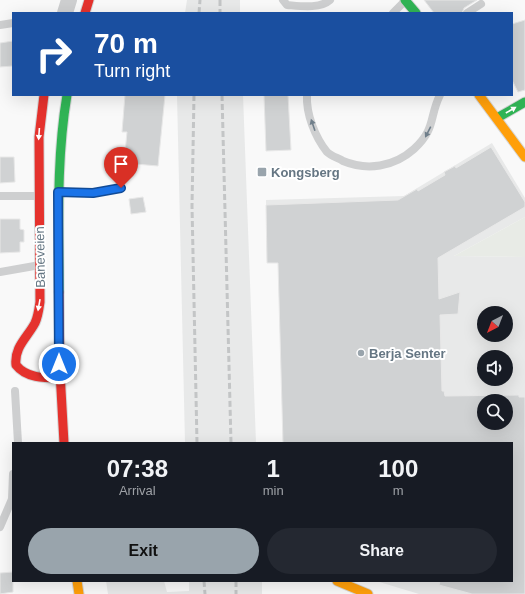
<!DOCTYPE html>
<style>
:root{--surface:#171b24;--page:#242831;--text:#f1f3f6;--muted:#9ea1a6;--accent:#99a4ac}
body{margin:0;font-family:Helvetica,sans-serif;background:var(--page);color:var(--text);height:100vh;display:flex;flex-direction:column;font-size:15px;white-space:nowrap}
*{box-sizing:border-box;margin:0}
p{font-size:13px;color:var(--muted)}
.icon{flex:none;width:22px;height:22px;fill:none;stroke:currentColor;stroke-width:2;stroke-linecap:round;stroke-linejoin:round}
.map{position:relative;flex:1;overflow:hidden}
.sheet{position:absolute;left:12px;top:442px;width:501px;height:140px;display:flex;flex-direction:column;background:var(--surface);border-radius:0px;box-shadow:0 4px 16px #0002}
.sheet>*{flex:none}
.banner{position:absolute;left:12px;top:12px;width:501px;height:84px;border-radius:0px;box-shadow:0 4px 16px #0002;background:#1a4fa0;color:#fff;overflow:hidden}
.needle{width:26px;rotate:222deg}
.buttons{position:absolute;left:477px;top:306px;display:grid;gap:8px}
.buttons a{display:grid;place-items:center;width:36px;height:36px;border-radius:50%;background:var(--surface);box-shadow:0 4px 16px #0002;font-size:20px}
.pin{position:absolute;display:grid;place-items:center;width:34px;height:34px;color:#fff;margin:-41px -17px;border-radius:50% 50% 50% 0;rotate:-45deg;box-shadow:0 0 4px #0007}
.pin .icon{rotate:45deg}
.me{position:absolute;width:44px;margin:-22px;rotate:0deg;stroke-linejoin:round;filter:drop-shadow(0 0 3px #0008)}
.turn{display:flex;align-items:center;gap:14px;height:84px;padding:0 16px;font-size:18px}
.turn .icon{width:52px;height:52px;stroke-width:2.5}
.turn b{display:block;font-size:28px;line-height:34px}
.eta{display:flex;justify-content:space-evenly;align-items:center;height:68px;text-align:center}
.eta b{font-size:24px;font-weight:800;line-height:28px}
.button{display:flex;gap:8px;margin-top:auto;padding:8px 16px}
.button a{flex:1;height:46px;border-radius:24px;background:var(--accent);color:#111;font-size:16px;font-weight:800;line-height:46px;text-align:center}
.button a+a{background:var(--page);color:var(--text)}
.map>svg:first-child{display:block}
.built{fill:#e8e9e9;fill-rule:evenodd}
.green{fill:#e8ebe6}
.building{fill:#d0d2d3;stroke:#e8e8e8;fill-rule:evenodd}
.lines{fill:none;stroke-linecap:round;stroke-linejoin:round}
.fast-casing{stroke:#d5d6d7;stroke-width:11}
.slow-casing{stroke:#d5d6d7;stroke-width:11}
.jam-casing{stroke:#d5d6d7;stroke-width:11}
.lane{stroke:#cecfd0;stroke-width:8}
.street{stroke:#cecfd0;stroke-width:16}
.fast{stroke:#30b455;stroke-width:9}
.slow{stroke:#ff9f0a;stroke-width:9}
.jam{stroke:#e5322d;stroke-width:9}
.rail{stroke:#c3c5c6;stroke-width:3;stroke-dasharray:6 3;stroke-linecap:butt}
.oneway{fill:#fff}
.oneway2{fill:#707f8b}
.route-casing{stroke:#114b97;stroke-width:10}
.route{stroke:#1a73e8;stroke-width:7}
.poi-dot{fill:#99a4ac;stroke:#fff;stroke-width:1.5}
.labels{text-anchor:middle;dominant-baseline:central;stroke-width:4;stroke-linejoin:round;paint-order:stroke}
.poi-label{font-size:13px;font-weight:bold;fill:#657683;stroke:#fff;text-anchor:start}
.street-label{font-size:13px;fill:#657683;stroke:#fff}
</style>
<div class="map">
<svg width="525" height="594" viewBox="0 0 525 594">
<rect width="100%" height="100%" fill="#f9f9f9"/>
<g class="built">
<path d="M187,0H240V13H185Z"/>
<path d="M177,95H243L256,443H185Z"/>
<path d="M492,143L525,198V217L454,256L525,257V594H419L376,581H512V443H283L278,263H267L266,200L404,196ZM484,313H506V335H484ZM484,357H506V379H484ZM484,401H506V423H484Z"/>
<path d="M106,581H164L167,592L189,591V581H262V594H108Z"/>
</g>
<path class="green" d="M525,217V257L454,256Z"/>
<g class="building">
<path d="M424,0H477L464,8L462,13H434Z"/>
<path d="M525,20V90L518,92L512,80V24Z"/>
<path d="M13,41V66L0,67V43Z"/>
<path d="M125,95H165L158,166L124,163L127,132H122Z"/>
<path d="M264,95H288L291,150L266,151Z"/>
<path d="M491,147L525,202V207L438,258L439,299L460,292L458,314L440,315L442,391H444L445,396L519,395V397H525V594H472L439,585L440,581H512V443H283L278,263H267L266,205L398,200L417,189L418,191L445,175L444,172L455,166L456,168ZM484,401H506V423H484Z"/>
<path d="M0,157H14L15,182L0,183Z"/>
<path d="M143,197L146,212L131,214L129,199Z"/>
<path d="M0,219H20V229L24,230V242H20V252L0,253Z"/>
<path d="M13,572V592L0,594V573Z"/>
</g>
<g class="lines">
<g class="fast-casing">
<g id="fast">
<path d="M405,0L416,13"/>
<path d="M497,118L525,102"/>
<path d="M59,292C59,226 56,160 67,95"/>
</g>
</g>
<g class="slow-casing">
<g id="slow">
<path d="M479,95L525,157"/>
<path d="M77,581L79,594"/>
<path d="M337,581L368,594"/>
</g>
</g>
<g class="jam-casing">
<g id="jam">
<path d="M85,13L89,0"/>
<path d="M44,95L39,137L40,302C39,309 38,317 35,323C27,338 14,347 16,365C26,378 44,378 59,378"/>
<path d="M59,292L60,372L64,443"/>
</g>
</g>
<g class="lane">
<path d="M283,0L287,5C300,6 320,9 330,0"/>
<path d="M393,13L405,1"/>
<path d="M467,13L481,4"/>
<path d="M0,25L13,23"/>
<path d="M307,95C306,114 315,137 327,152C331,156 338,158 343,161C367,171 394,167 414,149C436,129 429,117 440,95"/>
<path d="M61,192L93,193L121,188"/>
<path d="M0,196H38"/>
<path d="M0,272L40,265"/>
<path d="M15,391L18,443"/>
<path d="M0,527L12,499L13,474"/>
</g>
<path class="street" d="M65,13L69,0"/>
<use href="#fast" class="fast"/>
<use href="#slow" class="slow"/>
<use href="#jam" class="jam"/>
<g class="rail">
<path d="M220,0V13"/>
<path d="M199,13L200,0"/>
<path d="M194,95L192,206L197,443"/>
<path d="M222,95L231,443"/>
<path d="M204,581L205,594"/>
<path d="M236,581V594"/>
</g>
</g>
<defs><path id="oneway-solid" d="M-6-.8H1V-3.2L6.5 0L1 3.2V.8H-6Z"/></defs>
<g class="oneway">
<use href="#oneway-solid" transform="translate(511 110) rotate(-30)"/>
<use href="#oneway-solid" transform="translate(39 134) rotate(94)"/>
<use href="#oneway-solid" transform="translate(39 305) rotate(100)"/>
</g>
<g class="oneway2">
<use href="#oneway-solid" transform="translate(313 125) rotate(-109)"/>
<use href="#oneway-solid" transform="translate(428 132) rotate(117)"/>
</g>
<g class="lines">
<g class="route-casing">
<path id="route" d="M59,364L58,192L93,193L121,188"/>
</g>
<use href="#route" class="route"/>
</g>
<g class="poi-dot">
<rect x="257" y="167" width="10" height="10" rx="2"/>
<circle cx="361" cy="353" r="4"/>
</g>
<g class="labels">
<g class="poi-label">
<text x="271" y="172">Kongsberg</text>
<text x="369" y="353">Berja Senter</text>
</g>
<g class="street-label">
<text transform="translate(40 257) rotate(-91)">Baneveien</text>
</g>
</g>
</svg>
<div class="buttons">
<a><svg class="needle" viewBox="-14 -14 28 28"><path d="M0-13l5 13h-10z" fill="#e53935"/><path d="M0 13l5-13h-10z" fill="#9ea1a6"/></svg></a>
<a><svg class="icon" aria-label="sound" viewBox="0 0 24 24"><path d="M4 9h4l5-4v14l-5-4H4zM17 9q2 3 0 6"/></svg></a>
<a><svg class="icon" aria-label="search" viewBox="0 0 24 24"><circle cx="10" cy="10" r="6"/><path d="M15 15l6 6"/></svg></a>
</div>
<div class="pin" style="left:121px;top:188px;background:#d93025"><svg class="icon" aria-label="arrive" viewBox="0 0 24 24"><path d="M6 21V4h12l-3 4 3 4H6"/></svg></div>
<svg class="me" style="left:59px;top:364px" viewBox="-20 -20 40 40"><circle r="17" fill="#1a73e8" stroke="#fff" stroke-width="3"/><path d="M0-11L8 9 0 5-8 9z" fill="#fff"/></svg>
<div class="banner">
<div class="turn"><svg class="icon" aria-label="right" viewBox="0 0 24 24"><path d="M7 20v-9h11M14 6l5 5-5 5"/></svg><div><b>70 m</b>Turn right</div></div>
</div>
<section class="sheet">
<div class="eta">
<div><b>07:38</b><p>Arrival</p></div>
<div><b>1</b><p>min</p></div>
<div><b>100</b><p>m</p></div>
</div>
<div class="button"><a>Exit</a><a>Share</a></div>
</section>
</div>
